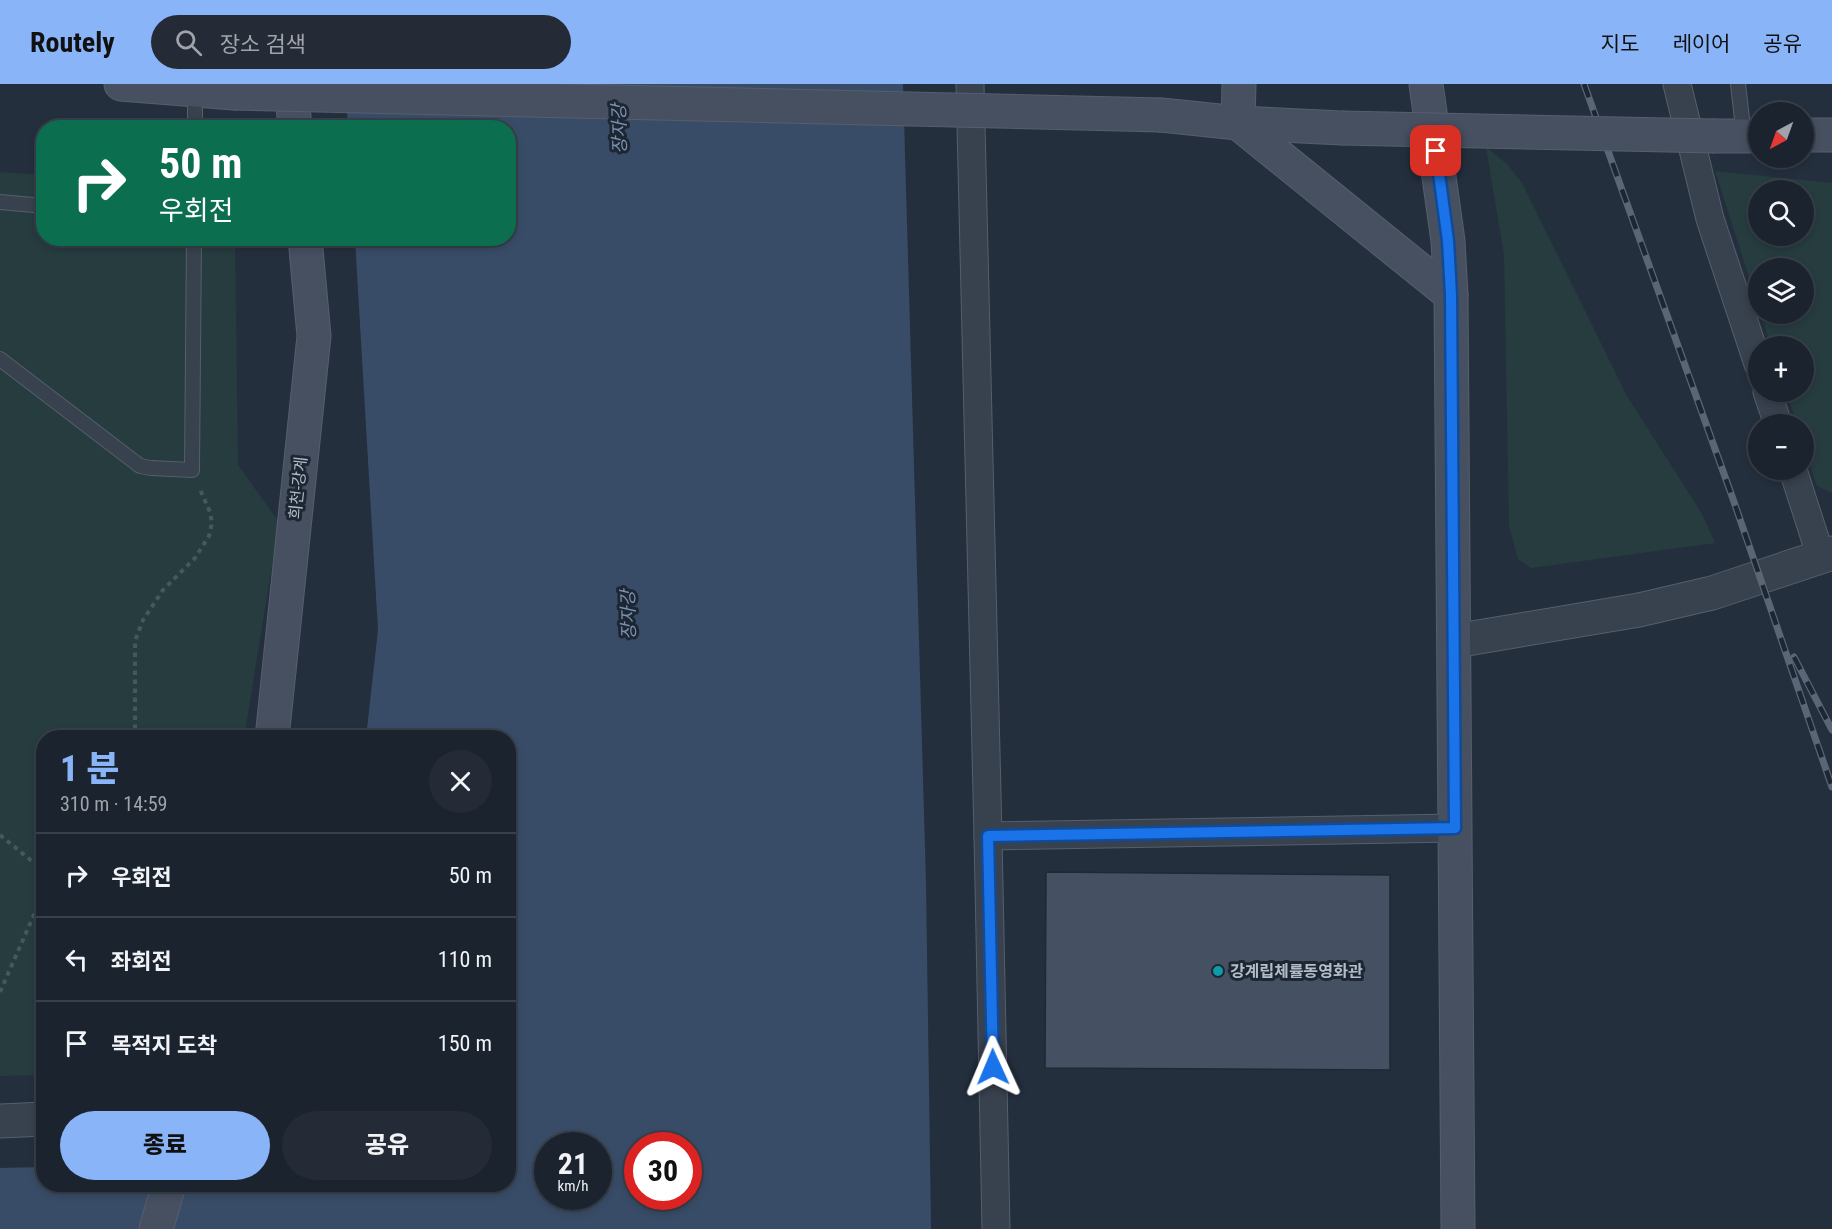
<!DOCTYPE html>
<html lang="ko">
<meta charset="utf-8">
<style>
:root{--surface:#1b232e;--page:#242b36;--text:#f1f3f6;--muted:#a0a4aa;--line:#39404a;--accent:#8ab4f8}
body{margin:0;font-family:"Roboto Condensed","Noto Sans KR",sans-serif;background:var(--page);color:var(--text);height:100vh;display:flex;flex-direction:column;font-size:22px;white-space:nowrap}
*{box-sizing:border-box;margin:0}
p{font-size:20px;color:var(--muted)}
.icon{flex:none;width:33px;height:33px;fill:none;stroke:currentColor;stroke-width:2;stroke-linecap:round;stroke-linejoin:round}
.map{position:relative;flex:1;overflow:hidden}
.details{position:absolute;left:36px;top:646px;width:480px;height:462px;display:flex;flex-direction:column;background:var(--surface);border-radius:24px;box-shadow:0 3px 9px #0003,0 0 0 2px var(--line)}
.details>*{flex:none}
.hud{position:absolute;left:36px;top:36px;width:480px;height:126px;border-radius:24px;box-shadow:0 3px 9px #0003,0 0 0 2px var(--line);background:#0b6e4f;color:#fff;overflow:hidden}
.needle{width:39px;rotate:221deg}
.fabs{position:absolute;left:1748px;top:18px;display:grid;gap:12px}
.fabs a{display:grid;place-items:center;width:66px;height:66px;border-radius:50%;background:var(--surface);box-shadow:0 3px 9px #0003,0 0 0 2px var(--line);font-size:30px}
.speed{position:absolute;left:534px;top:1048px;display:flex;gap:12px;font-size:30px;font-weight:700;text-align:center}
.speed>*{display:grid;place-content:center;width:78px;height:78px;border-radius:50%;background:var(--surface);box-shadow:0 3px 9px #0003,0 0 0 2px var(--line);line-height:1}
.speed small{font-size:15px;font-weight:400}
.speed .limit{border:9px solid #d22;background:#fff;color:#111}
.pin{position:absolute;display:grid;place-items:center;width:51px;height:51px;color:#fff;margin:-26px;border-radius:12px;box-shadow:0 3px 9px #0006}
.me{position:absolute;width:66px;margin:-33px;rotate:359deg;stroke-linejoin:round;filter:drop-shadow(0 0 4px #0008)}
.turn{display:flex;align-items:center;gap:21px;height:126px;padding:0 24px;font-size:27px}
.turn .icon{width:78px;height:78px;stroke-width:2.5}
.turn b{display:block;font-size:42px;line-height:51px}
.round{display:grid;place-items:center;flex:none;width:63px;height:63px;border-radius:32px;background:var(--page)}
.overview{display:flex;align-items:center;justify-content:space-between;height:102px;padding:0 24px}
h1{font-size:36px;font-weight:800;line-height:45px;color:var(--accent)}
.action{display:flex;gap:12px;margin-top:auto;padding:12px 24px}
.action a{flex:1;height:69px;border-radius:36px;background:var(--accent);color:#111;font-size:24px;font-weight:800;line-height:69px;text-align:center}
.action a+a{background:var(--page);color:var(--text)}
ul{padding:0;list-style:none}
li{display:flex;align-items:center;gap:18px;height:84px;padding:0 24px;border-top:2px solid var(--line)}
li div{flex:1}
li b{display:block;font-size:22px}
li em{font-style:normal}
header{display:flex;align-items:center;gap:36px;box-sizing:border-box;height:84px;padding:0 30px;background:var(--accent);color:#111}
header strong{font-size:28px}
nav{display:flex;gap:33px;margin-inline-start:auto;font-size:21px}
.search{width:420px;height:54px;background:var(--page);display:flex;align-items:center;gap:15px;box-sizing:border-box;padding:0 21px;border-radius:33px;color:var(--muted);font-size:22px}
.map>svg:first-child{display:block}
.green{fill:#263c3f;fill-rule:evenodd}
.water{fill:#394c67;fill-rule:evenodd}
.building{fill:#455162;stroke:#1f2835;stroke-width:1.5}
.lines{fill:none;stroke-linecap:round;stroke-linejoin:round}
.service-casing{stroke:#565f6c;stroke-width:16}
.minor-casing{stroke:#565f6c;stroke-width:29}
.tertiary-casing{stroke:#565f6c;stroke-width:35}
.secondary-casing{stroke:#565f6c;stroke-width:35}
.path{stroke:#44595c;stroke-width:4;stroke-dasharray:4.5 4.5;stroke-linecap:butt}
.service{stroke:#38414e;stroke-width:14}
.minor{stroke:#38414e;stroke-width:27}
.tertiary{stroke:#38414e;stroke-width:33}
.secondary{stroke:#465061;stroke-width:33}
.rail-casing{stroke:#5a6575;stroke-width:7}
.rail{stroke:#1d2633;stroke-width:4.5;stroke-dasharray:14;stroke-linecap:butt}
.secondary-bridge-casing{stroke:#565f6c;stroke-width:35;stroke-linecap:butt}
.secondary-bridge{stroke:#465061;stroke-width:33}
.route-casing{stroke:#114b97;stroke-width:15}
.route{stroke:#1a73e8;stroke-width:10}
.culture-dot{fill:#0f9aa8;stroke:#1d2633;stroke-width:2}
.labels{text-anchor:middle;dominant-baseline:central;stroke-width:6;stroke-linejoin:round;paint-order:stroke}
.street-label{font-size:16px;fill:#b4bcc9;stroke:#1d2633}
.poi-label{font-size:16px;font-weight:bold;fill:#b4bcc9;stroke:#1d2633;text-anchor:start}
.water-label{font-size:18px;font-style:italic;fill:#7c92b1;stroke:#1d2633}
</style>
<header>
<strong>Routely</strong>
<div class="search"><svg class="icon" aria-label="search" viewBox="0 0 24 24"><circle cx="10" cy="10" r="6"/><path d="M15 15l6 6"/></svg>장소 검색</div>
<nav><a>지도</a><a>레이어</a><a>공유</a></nav>
</header>
<div class="map">
<svg width="1832" height="1145" viewBox="0 0 1832 1145">
<rect width="100%" height="100%" fill="#242f3e"/>
<g class="green">
<path d="M1486,63L1507,80L1522,99L1627,312L1702,430L1715,459L1531,484L1518,475L1509,442L1504,170Z"/>
<path d="M1715,87L1832,99V409L1817,402L1803,360V340H1797L1786,308H1803V262H1771L1761,230H1803V184H1758V221ZM1758,106H1803V152H1758Z"/>
<path d="M0,88L43,91L44,154L235,155L238,381L279,438L244,654H44L43,991L0,992Z"/>
</g>
<path class="water" d="M345,0H903L926,799L931,1145H0V1084L43,1083L44,1101H168L175,1104L258,1101H508V654H366L378,546L355,155L508,154V44L348,43ZM548,1062H598V1113H548ZM638,1062H688V1113H638Z"/>
<path class="building" d="M1046,788L1390,791V986L1045,984Z"/>
<g class="lines">
<g class="service-casing">
<g id="service">
<path d="M1738,0L1744,52"/>
<path d="M195,44V7"/>
<path d="M0,118L44,122"/>
<path d="M0,275L140,382L151,384L192,386L194,154"/>
</g>
</g>
<g class="minor-casing">
<g id="minor">
<path d="M970,0L988,752L996,1145"/>
<path d="M1677,0L1710,135L1758,280"/>
<path d="M1767,308L1778,340"/>
<path d="M1793,386L1821,473"/>
<path d="M988,752L1455,744"/>
</g>
</g>
<g class="tertiary-casing">
<g id="tertiary">
<path d="M1455,557L1639,526L1712,509L1832,469"/>
<path d="M0,1037L44,1035"/>
</g>
</g>
<g class="secondary-casing">
<g id="secondary">
<path d="M121,0L234,9"/>
<path d="M291,0L295,44"/>
<path d="M1239,0L1238,39L1451,211"/>
<path d="M1426,0L1448,157L1451,211L1458,1145"/>
<path d="M1161,31L1238,39L1342,44"/>
<path d="M1803,51H1832"/>
<path d="M1715,52H1758"/>
<path d="M272,654L314,252L305,154"/>
<path d="M156,1145L169,1101"/>
</g>
</g>
<g class="path">
<path d="M135,654V557L143,536L163,506L195,474L209,452L212,439L210,428L199,403"/>
<path d="M0,751L44,787"/>
<path d="M0,908L44,808"/>
</g>
<use href="#service" class="service"/>
<use href="#minor" class="minor"/>
<use href="#tertiary" class="tertiary"/>
<use href="#secondary" class="secondary"/>
<g class="rail-casing">
<g id="rail">
<path d="M1584,0L1733,415L1832,703"/>
<path d="M1794,573L1832,646"/>
</g>
</g>
<use href="#rail" class="rail"/>
<g class="secondary-bridge-casing">
<g id="secondary-bridge">
<path d="M234,9L1161,31"/>
<path d="M1342,44L1715,52"/>
</g>
</g>
<use href="#secondary-bridge" class="secondary-bridge"/>
</g>
<g class="lines">
<g class="route-casing">
<path id="route" d="M993,983L988,752L1455,744L1451,211L1448,157L1436,67"/>
</g>
<use href="#route" class="route"/>
</g>
<circle class="culture-dot" cx="1218" cy="887" r="6"/>
<g class="labels">
<g class="street-label">
<text transform="translate(298 404) rotate(-84)">희천-강계</text>
</g>
<g class="poi-label">
<text x="1230" y="887">강계립체률동영화관</text>
</g>
<g class="water-label">
<text transform="translate(619 45) rotate(-91)">장자강</text>
<text transform="translate(628 531) rotate(-91)">장자강</text>
</g>
</g>
</svg>
<div class="fabs">
<a><svg class="needle" viewBox="-14 -14 28 28"><path d="M0-13l5 13h-10z" fill="#e53935"/><path d="M0 13l5-13h-10z" fill="#a0a4aa"/></svg></a>
<a><svg class="icon" aria-label="search" viewBox="0 0 24 24"><circle cx="10" cy="10" r="6"/><path d="M15 15l6 6"/></svg></a>
<a><svg class="icon" aria-label="layers" viewBox="0 0 24 24"><path d="M12 4l9 5-9 5-9-5zM3 14l9 5 9-5"/></svg></a>
<a>+</a>
<a>−</a>
</div>
<div class="speed"><div>21<small>km/h</small></div><div class="limit">30</div></div>
<div class="pin" style="left:1436px;top:67px;background:#d93025"><svg class="icon" aria-label="arrive" viewBox="0 0 24 24"><path d="M6 21V4h12l-3 4 3 4H6"/></svg></div>
<svg class="me" style="left:993px;top:983px" viewBox="-20 -20 40 40"><path d="M0-17L14 15 0 8-14 15z" fill="#1a73e8" stroke="#fff" stroke-width="4"/></svg>
<div class="hud">
<div class="turn"><svg class="icon" aria-label="right" viewBox="0 0 24 24"><path d="M7 20v-9h11M14 6l5 5-5 5"/></svg><div><b>50 m</b>우회전</div></div>
</div>
<section class="details">
<div class="overview"><div><h1>1 분</h1><p>310 m · 14:59</p></div><a class="round"><svg class="icon" aria-label="close" viewBox="0 0 24 24"><path d="M6 6l12 12M18 6L6 18"/></svg></a></div>
<ul>
<li><svg class="icon" aria-label="right" viewBox="0 0 24 24"><path d="M7 20v-9h11M14 6l5 5-5 5"/></svg><div><b>우회전</b></div><em>50 m</em></li>
<li><svg class="icon" aria-label="left" viewBox="0 0 24 24"><path d="M17 20v-9H6M10 6l-5 5 5 5"/></svg><div><b>좌회전</b></div><em>110 m</em></li>
<li><svg class="icon" aria-label="arrive" viewBox="0 0 24 24"><path d="M6 21V4h12l-3 4 3 4H6"/></svg><div><b>목적지 도착</b></div><em>150 m</em></li>
</ul>
<div class="action"><a>종료</a><a>공유</a></div>
</section>
</div>
